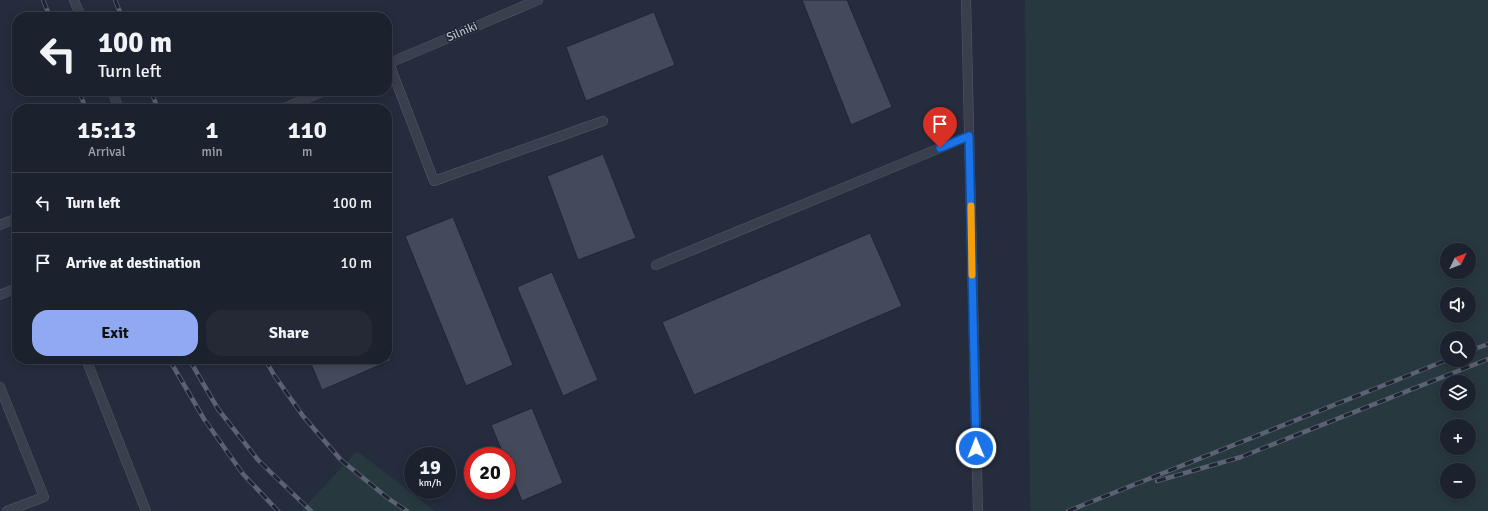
<!DOCTYPE html>
<meta charset="utf-8">
<style>
:root{--surface:#1c212e;--page:#252936;--text:#f1f3f6;--muted:#a0a3aa;--line:#3a3e4a;--accent:#90a9f2}
body{margin:0;font-family:Signika,sans-serif;background:var(--page);color:var(--text);height:100vh;display:flex;flex-direction:column;font-size:15px;white-space:nowrap}
*{box-sizing:border-box;margin:0}
p{font-size:13px;color:var(--muted)}
.icon{flex:none;width:22px;height:22px;fill:none;stroke:currentColor;stroke-width:2;stroke-linecap:round;stroke-linejoin:round}
.map{position:relative;flex:1;overflow:hidden}
.drawer{position:absolute;left:12px;top:104px;width:380px;height:260px;display:flex;flex-direction:column;background:var(--surface);border-radius:16px;box-shadow:0 2px 10px #0003,0 0 0 1px var(--line)}
.drawer>*{flex:none}
.hud{position:absolute;left:12px;top:12px;width:380px;height:84px;border-radius:16px;box-shadow:0 2px 10px #0003,0 0 0 1px var(--line);background:#1c212e;color:var(--text);overflow:hidden}
.needle{width:26px;rotate:47deg}
.tools{position:absolute;left:1440px;top:243px;display:grid;gap:8px}
.tools a{display:grid;place-items:center;width:36px;height:36px;border-radius:50%;background:var(--surface);box-shadow:0 2px 10px #0003,0 0 0 1px var(--line);font-size:20px}
.speed{position:absolute;left:404px;top:447px;display:flex;gap:8px;font-size:20px;font-weight:700;text-align:center}
.speed>*{display:grid;place-content:center;width:52px;height:52px;border-radius:50%;background:var(--surface);box-shadow:0 2px 10px #0003,0 0 0 1px var(--line);line-height:1}
.speed small{font-size:10px;font-weight:400}
.speed .limit{border:6px solid #d22;background:#fff;color:#111}
.pin{position:absolute;display:grid;place-items:center;width:34px;height:34px;color:#fff;margin:-41px -17px;border-radius:50% 50% 50% 0;rotate:-45deg;box-shadow:0 0 4px #0007}
.pin .icon{rotate:45deg}
.me{position:absolute;width:44px;margin:-22px;rotate:359deg;stroke-linejoin:round;filter:drop-shadow(0 0 3px #0008)}
.turn{display:flex;align-items:center;gap:14px;height:84px;padding:0 20px;font-size:18px}
.turn .icon{width:52px;height:52px;stroke-width:2.5}
.turn b{display:block;font-size:28px;line-height:34px}
.eta{display:flex;justify-content:space-evenly;align-items:center;height:68px;text-align:center}
.eta b{font-size:24px;font-weight:700;line-height:28px}
.primary-button{display:flex;gap:8px;margin-top:auto;padding:8px 20px}
.primary-button a{flex:1;height:46px;border-radius:16px;background:var(--accent);color:#111;font-size:16px;font-weight:700;line-height:46px;text-align:center}
.primary-button a+a{background:var(--page);color:var(--text)}
ul{padding:0;list-style:none}
li{display:flex;align-items:center;gap:12px;height:60px;padding:0 20px;border-top:1px solid var(--line)}
li div{flex:1}
li b{display:block;font-size:15px}
li em{font-style:normal}
.map>svg:first-child{display:block}
.green{fill:#27383e;fill-rule:evenodd}
.building{fill:#424a5b;stroke:#202634}
.lines{fill:none;stroke-linecap:round;stroke-linejoin:round}
.service-casing{stroke:#545a68;stroke-width:10}
.service{stroke:#393f4d;stroke-width:9}
.rail-casing{stroke:#5b6274;stroke-width:4.5}
.rail{stroke:#1e2432;stroke-width:3;stroke-dasharray:9;stroke-linecap:butt}
.route-casing{stroke:#114b97;stroke-width:10}
.route{stroke:#1a73e8;stroke-width:7}
.slow{stroke:#f59e0b;stroke-width:7}
.labels{text-anchor:middle;dominant-baseline:central;stroke-width:3;stroke-linejoin:round;paint-order:stroke}
.street-label{font-size:12px;fill:#b5bac8;stroke:#1e2432}
</style>
<div class="map">
<svg width="1488" height="511" viewBox="0 0 1488 511">
<rect width="100%" height="100%" fill="#252c3d"/>
<g class="green">
<path d="M1025,0H1488V511H1030ZM1447,250H1469V272H1447ZM1447,294H1469V316H1447ZM1447,338H1469V360H1447ZM1447,382H1469V404H1447ZM1447,426H1469V448H1447ZM1447,470H1469V492H1447Z"/>
<path d="M357,451L435,511H301Z"/>
</g>
<g class="building">
<path d="M802,0H847L892,107L851,125Z"/>
<path d="M654,12L675,65L586,101L566,47Z"/>
<path d="M603,154L636,238L578,260L547,176Z"/>
<path d="M453,217L513,365L466,386L405,236Z"/>
<path d="M870,233L902,306L694,395L662,322Z"/>
<path d="M552,272L598,380L563,396L517,287Z"/>
<path d="M309,359H394L322,390Z"/>
<path d="M532,408L563,483L522,501L507,464V456H504L491,425Z"/>
</g>
<g class="lines">
<g class="service-casing">
<g id="service">
<path d="M74,0L81,17"/>
<path d="M966,0L978,511"/>
<path d="M389,63L434,181L603,121"/>
<path d="M387,64L538,0"/>
<path d="M112,91L119,109"/>
<path d="M282,109L324,91"/>
<path d="M0,225L17,218"/>
<path d="M656,265L969,136"/>
<path d="M0,295L17,288"/>
<path d="M86,359L146,511"/>
<path d="M0,387L44,497L7,511"/>
</g>
</g>
<use href="#service" class="service"/>
<g class="rail-casing">
<g id="rail">
<path d="M43,0L50,17"/>
<path d="M115,0L122,17"/>
<path d="M79,91L86,109"/>
<path d="M151,91L158,109"/>
<path d="M1469,351L1488,344"/>
<path d="M169,359L204,419L243,474L278,511"/>
<path d="M189,359L218,409L258,460L311,511"/>
<path d="M265,359L274,375L303,416L341,460L389,499L407,511"/>
<path d="M1157,481L1241,457L1488,359"/>
<path d="M1068,511L1447,360"/>
</g>
</g>
<use href="#rail" class="rail"/>
</g>
<g class="lines">
<g class="route-casing">
<path id="route" d="M940,148L969,136L976,448"/>
</g>
<use href="#route" class="route"/>
<path class="slow" d="M971,206L972,275"/>
</g>
<g class="labels">
<g class="street-label">
<text transform="translate(462 32) rotate(-23)">Silniki</text>
</g>
</g>
</svg>
<div class="tools">
<a><svg class="needle" viewBox="-14 -14 28 28"><path d="M0-13l5 13h-10z" fill="#e53935"/><path d="M0 13l5-13h-10z" fill="#a0a3aa"/></svg></a>
<a><svg class="icon" aria-label="sound" viewBox="0 0 24 24"><path d="M4 9h4l5-4v14l-5-4H4zM17 9q2 3 0 6"/></svg></a>
<a><svg class="icon" aria-label="search" viewBox="0 0 24 24"><circle cx="10" cy="10" r="6"/><path d="M15 15l6 6"/></svg></a>
<a><svg class="icon" aria-label="layers" viewBox="0 0 24 24"><path d="M12 4l9 5-9 5-9-5zM3 14l9 5 9-5"/></svg></a>
<a>+</a>
<a>−</a>
</div>
<div class="speed"><div>19<small>km/h</small></div><div class="limit">20</div></div>
<div class="pin" style="left:940px;top:148px;background:#d93025"><svg class="icon" aria-label="arrive" viewBox="0 0 24 24"><path d="M6 21V4h12l-3 4 3 4H6"/></svg></div>
<svg class="me" style="left:976px;top:448px" viewBox="-20 -20 40 40"><circle r="17" fill="#1a73e8" stroke="#fff" stroke-width="3"/><path d="M0-11L8 9 0 5-8 9z" fill="#fff"/></svg>
<div class="hud">
<div class="turn"><svg class="icon" aria-label="left" viewBox="0 0 24 24"><path d="M17 20v-9H6M10 6l-5 5 5 5"/></svg><div><b>100 m</b>Turn left</div></div>
</div>
<section class="drawer">
<div class="eta">
<div><b>15:13</b><p>Arrival</p></div>
<div><b>1</b><p>min</p></div>
<div><b>110</b><p>m</p></div>
</div>
<ul>
<li><svg class="icon" aria-label="left" viewBox="0 0 24 24"><path d="M17 20v-9H6M10 6l-5 5 5 5"/></svg><div><b>Turn left</b></div><em>100 m</em></li>
<li><svg class="icon" aria-label="arrive" viewBox="0 0 24 24"><path d="M6 21V4h12l-3 4 3 4H6"/></svg><div><b>Arrive at destination</b></div><em>10 m</em></li>
</ul>
<div class="primary-button"><a>Exit</a><a>Share</a></div>
</section>
</div>
